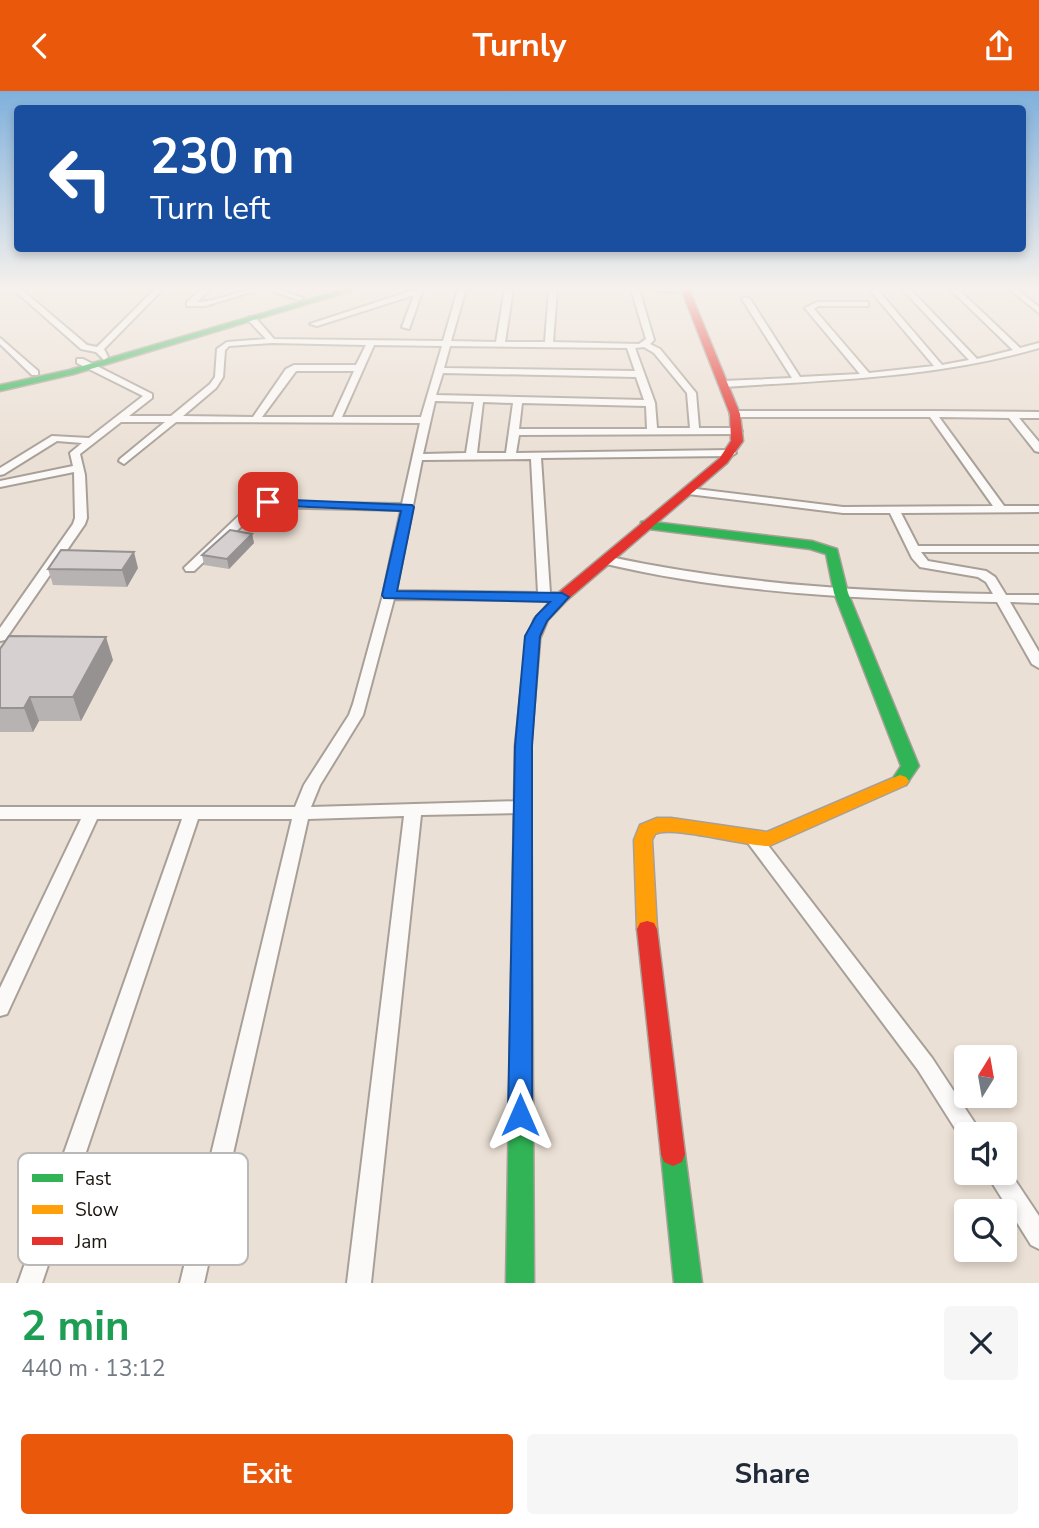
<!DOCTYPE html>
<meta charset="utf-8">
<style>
:root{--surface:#fff;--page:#f6f6f7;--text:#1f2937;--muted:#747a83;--accent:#ea580c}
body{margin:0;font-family:"Nunito Sans",sans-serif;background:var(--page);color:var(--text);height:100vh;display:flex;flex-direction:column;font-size:26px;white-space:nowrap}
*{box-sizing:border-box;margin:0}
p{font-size:23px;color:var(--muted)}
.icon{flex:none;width:38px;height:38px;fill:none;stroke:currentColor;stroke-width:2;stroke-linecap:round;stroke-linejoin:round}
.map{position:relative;height:1192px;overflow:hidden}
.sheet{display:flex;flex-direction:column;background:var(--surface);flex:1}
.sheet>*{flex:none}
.top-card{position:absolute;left:14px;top:14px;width:1012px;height:147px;border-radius:7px;box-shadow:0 4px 10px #0003;background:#1a4fa0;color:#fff;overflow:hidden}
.needle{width:46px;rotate:11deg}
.fabs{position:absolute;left:954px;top:954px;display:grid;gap:14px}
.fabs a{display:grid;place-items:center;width:63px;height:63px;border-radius:7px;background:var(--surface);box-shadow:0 4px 10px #0003;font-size:35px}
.pin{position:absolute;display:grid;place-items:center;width:60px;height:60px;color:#fff;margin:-30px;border-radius:14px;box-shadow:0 4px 10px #0006}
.me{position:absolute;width:77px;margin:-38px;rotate:0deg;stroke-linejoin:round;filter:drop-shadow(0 0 5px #0008)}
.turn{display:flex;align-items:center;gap:24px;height:147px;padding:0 21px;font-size:32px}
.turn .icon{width:91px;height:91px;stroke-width:2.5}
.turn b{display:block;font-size:49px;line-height:60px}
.round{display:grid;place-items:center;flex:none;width:74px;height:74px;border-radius:7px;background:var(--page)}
.head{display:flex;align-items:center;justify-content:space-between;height:119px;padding:0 21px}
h1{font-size:42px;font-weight:700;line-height:52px;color:#1e9e55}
.primary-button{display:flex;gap:14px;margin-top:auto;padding:14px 21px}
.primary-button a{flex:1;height:80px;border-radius:7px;background:var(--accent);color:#fff;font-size:28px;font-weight:700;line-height:80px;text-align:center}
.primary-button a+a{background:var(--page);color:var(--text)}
header{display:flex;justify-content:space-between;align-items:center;height:91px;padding:0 21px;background:var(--accent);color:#fff;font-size:32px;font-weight:700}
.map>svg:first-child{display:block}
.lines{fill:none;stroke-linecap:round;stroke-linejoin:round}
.street-casing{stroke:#a8a098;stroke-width:4}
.fast-casing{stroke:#a8a098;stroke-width:3}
.slow-casing{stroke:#a8a098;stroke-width:3}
.jam-casing{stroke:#a8a098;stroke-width:3}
.street{fill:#fcfaf9;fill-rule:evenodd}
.fast{fill:#30b455;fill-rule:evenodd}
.slow{fill:#ff9f0a;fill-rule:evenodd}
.jam{fill:#e5322d;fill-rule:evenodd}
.wall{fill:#b8b3b3}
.shaded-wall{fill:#969292}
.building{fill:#d6d0d0;stroke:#969292;stroke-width:2}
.route{fill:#1a73e8;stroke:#114b97;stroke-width:2}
.key{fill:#fff;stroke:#bbb9b7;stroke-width:2}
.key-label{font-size:19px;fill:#1c150f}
</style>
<header><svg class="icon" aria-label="back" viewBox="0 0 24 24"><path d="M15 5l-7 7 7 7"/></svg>Turnly<svg class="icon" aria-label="share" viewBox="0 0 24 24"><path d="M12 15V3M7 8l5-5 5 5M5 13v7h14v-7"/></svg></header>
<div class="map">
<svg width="1039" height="1192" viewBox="0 0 1039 1192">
<rect width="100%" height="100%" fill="#ebe0d5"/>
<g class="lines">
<g class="street-casing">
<g id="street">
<path d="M13,198H21L87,254L97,256L155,198H163L104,258L108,266L104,269L96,261L81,258Z"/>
<path d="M202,198H210L197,211C219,211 239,198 261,198L205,215H187V211Z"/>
<path d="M266,198H277L303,207L299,209Z"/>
<path d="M417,198H428L422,201L409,238L402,236L414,204L317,235L310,233Z"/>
<path d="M458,198H466L451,250L496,251L505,198H513L505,251H545L549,198H557L553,251L639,253L646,248L631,198H639L654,249L650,253L660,258L696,302L699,337H737L742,340L737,343L519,344L516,362L731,359L736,362L731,365L541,367L550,502L566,503L568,506L566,509L394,508L363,624L320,694L311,716L522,710L528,712L530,716L528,720L522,722L421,724L371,1192H347L404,725L308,728L204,1192H180L292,728H198L42,1192H18L182,728H97L7,923L0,925V897L81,728H0V716H295L304,694L349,624L353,613L383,504L401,419L262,416L194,480H186L184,477L250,414L256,411L402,413L420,332L176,331L124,373L119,370L120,368L165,331H121L80,363L85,384L87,427L85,433L5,549L0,550V537L73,433L75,427L74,381L0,396V390L73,375L70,362L82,352L57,350L4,383L0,384V377L52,345L89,347L143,305L77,272V268H83L152,303V307L129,325H171L210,293L215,286L217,258L227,251L266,248L249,230V226H255L274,248L443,250ZM272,252L366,254L356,274H294L286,278L253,326L183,325L216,297L223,286L225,259L229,255ZM374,254L442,255L421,326H342ZM450,255L627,257L635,280L444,277ZM635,257L644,256L654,262L687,302L690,337H657L655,312ZM296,280H354L333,326H262ZM443,282L636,286L644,309L436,304ZM435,310L474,311L466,362L423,363ZM483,311L513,312L506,362H477ZM522,312L646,315L647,338H519ZM531,368L538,502L396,500L422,369Z"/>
<path d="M653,198H688L689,199L685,201L657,200Z"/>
<path d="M869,198H877L942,274L969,269L902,198H910L977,268L1013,259L950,198H958L1020,257L1039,252V257C937,287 830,289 723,296L719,293L723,290L792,287L742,208L746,206L750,208L800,286L860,283L805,217L817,211H868V215H818L814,218L869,282L934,275Z"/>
<path d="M1009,198H1017L1039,216V222Z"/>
<path d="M0,247L38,280V284H32L0,253Z"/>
<path d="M932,320L1039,321V327H1019L1039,351V361L1035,360L1009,327L939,326L1004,415H1039V421L901,422L918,455H1039V461H921L928,470L986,480L995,486L1006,504H1039V512L1010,511L1039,561V577L1032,573L997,511C864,508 731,503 602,472L600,469L606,465C734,493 862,501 993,503L986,491L978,486L920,476L912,467L890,422H843L688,403L683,400L688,397L843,416L993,415L930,326H735L730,323L735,320Z"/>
<path d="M754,742L760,744L932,967L982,1043H966V1051L963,1050L918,979L748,752L746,748L748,744Z"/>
<path d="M1005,1074L1039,1125V1158L1031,1154L986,1082H1004Z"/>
</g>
</g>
<g class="fast-casing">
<g id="fast">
<path d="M345,198H357L74,283L0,300V294L69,279Z"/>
<path d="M645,430L812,450L837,458L848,502L919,675L906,694H894L891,690L901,675L834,502L826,463L810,458L641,437V431Z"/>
<path d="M533,546L540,550L531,655L534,1192H506L515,655L526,550Z"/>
<path d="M673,1051L682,1055L685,1063L702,1192H674L661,1063L664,1055Z"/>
</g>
</g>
<g class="slow-casing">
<path id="slow" d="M900,684L906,686L909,690L906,694L769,755C743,755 672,734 655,743L652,749L657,838L654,844L647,846L640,844L637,838L634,749L640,734L657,727H671L767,741Z"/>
</g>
<g class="jam-casing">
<g id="jam">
<path d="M681,198H689L740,323L743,350L727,372L567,509L548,529L538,553H528L526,550L534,528L557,503L719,368L731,350L730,323Z"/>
<path d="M647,830L654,832L657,838L685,1063L682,1071L673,1075L664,1071L661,1063L637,838L640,832Z"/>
</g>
</g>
<use href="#street" class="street"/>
<use href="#fast" class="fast"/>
<use href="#slow" class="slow"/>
<use href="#jam" class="jam"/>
</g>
<g class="wall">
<path d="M252,443L254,452L229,478L204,474L202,464Z"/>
<path d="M138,477L127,496L53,494L48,478Z"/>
<path d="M0,558L113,569L81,630H39L33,641H0Z"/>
</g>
<g class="shaded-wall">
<path d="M252,443L254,452L229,478L227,468Z"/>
<path d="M134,461L138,477L127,496L122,479Z"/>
<path d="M106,546L113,569L81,630L73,606Z"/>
<path d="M30,606L39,630L33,641L24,617Z"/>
</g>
<g class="building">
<path d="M230,439L252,443L227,468L202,464Z"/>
<path d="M61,459L134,461L122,479L48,478Z"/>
<path d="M9,545L106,546L73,606H30L24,617H0V558Z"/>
</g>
<linearGradient id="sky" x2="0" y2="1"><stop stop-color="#7fb0dc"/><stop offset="0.54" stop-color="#f6f1ec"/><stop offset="1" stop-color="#f6f1ec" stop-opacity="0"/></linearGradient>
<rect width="1039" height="365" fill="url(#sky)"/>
<path class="route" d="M268,408L412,414L414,416L397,500L562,502L569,506L547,530L540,545L532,655V1024L529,1032L520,1035L512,1032L508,1024L515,655L525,545L536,525L550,511L384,507L382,504L401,420L264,414V409Z"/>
<rect x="18" y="1062" width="230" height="112" rx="10" class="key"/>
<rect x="32" y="1083" width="31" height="8" fill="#30b455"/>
<rect x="32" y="1114" width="31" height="9" fill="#ff9f0a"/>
<rect x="32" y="1146" width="31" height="8" fill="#e5322d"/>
<g class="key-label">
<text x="75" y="1094">Fast</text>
<text x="75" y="1125">Slow</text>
<text x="75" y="1157">Jam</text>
</g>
</svg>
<div class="fabs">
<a><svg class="needle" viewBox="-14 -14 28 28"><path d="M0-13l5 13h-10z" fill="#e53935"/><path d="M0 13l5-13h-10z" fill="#747a83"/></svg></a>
<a><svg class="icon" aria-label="sound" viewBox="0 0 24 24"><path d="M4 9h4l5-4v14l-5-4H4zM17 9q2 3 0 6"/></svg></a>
<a><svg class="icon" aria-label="search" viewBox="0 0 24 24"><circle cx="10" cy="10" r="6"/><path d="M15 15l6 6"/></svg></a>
</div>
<div class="pin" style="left:268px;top:411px;background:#d93025"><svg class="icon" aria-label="arrive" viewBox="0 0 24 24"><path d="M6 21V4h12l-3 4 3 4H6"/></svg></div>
<svg class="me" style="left:520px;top:1024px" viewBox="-20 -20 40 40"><path d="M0-17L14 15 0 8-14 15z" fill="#1a73e8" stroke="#fff" stroke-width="4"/></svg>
<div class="top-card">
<div class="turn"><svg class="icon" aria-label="left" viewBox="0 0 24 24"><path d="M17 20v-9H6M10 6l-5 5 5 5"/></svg><div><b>230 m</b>Turn left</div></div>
</div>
</div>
<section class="sheet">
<div class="head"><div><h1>2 min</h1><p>440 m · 13:12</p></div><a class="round"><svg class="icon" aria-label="close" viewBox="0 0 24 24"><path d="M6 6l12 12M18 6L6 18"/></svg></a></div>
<div class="primary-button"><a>Exit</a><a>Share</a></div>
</section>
